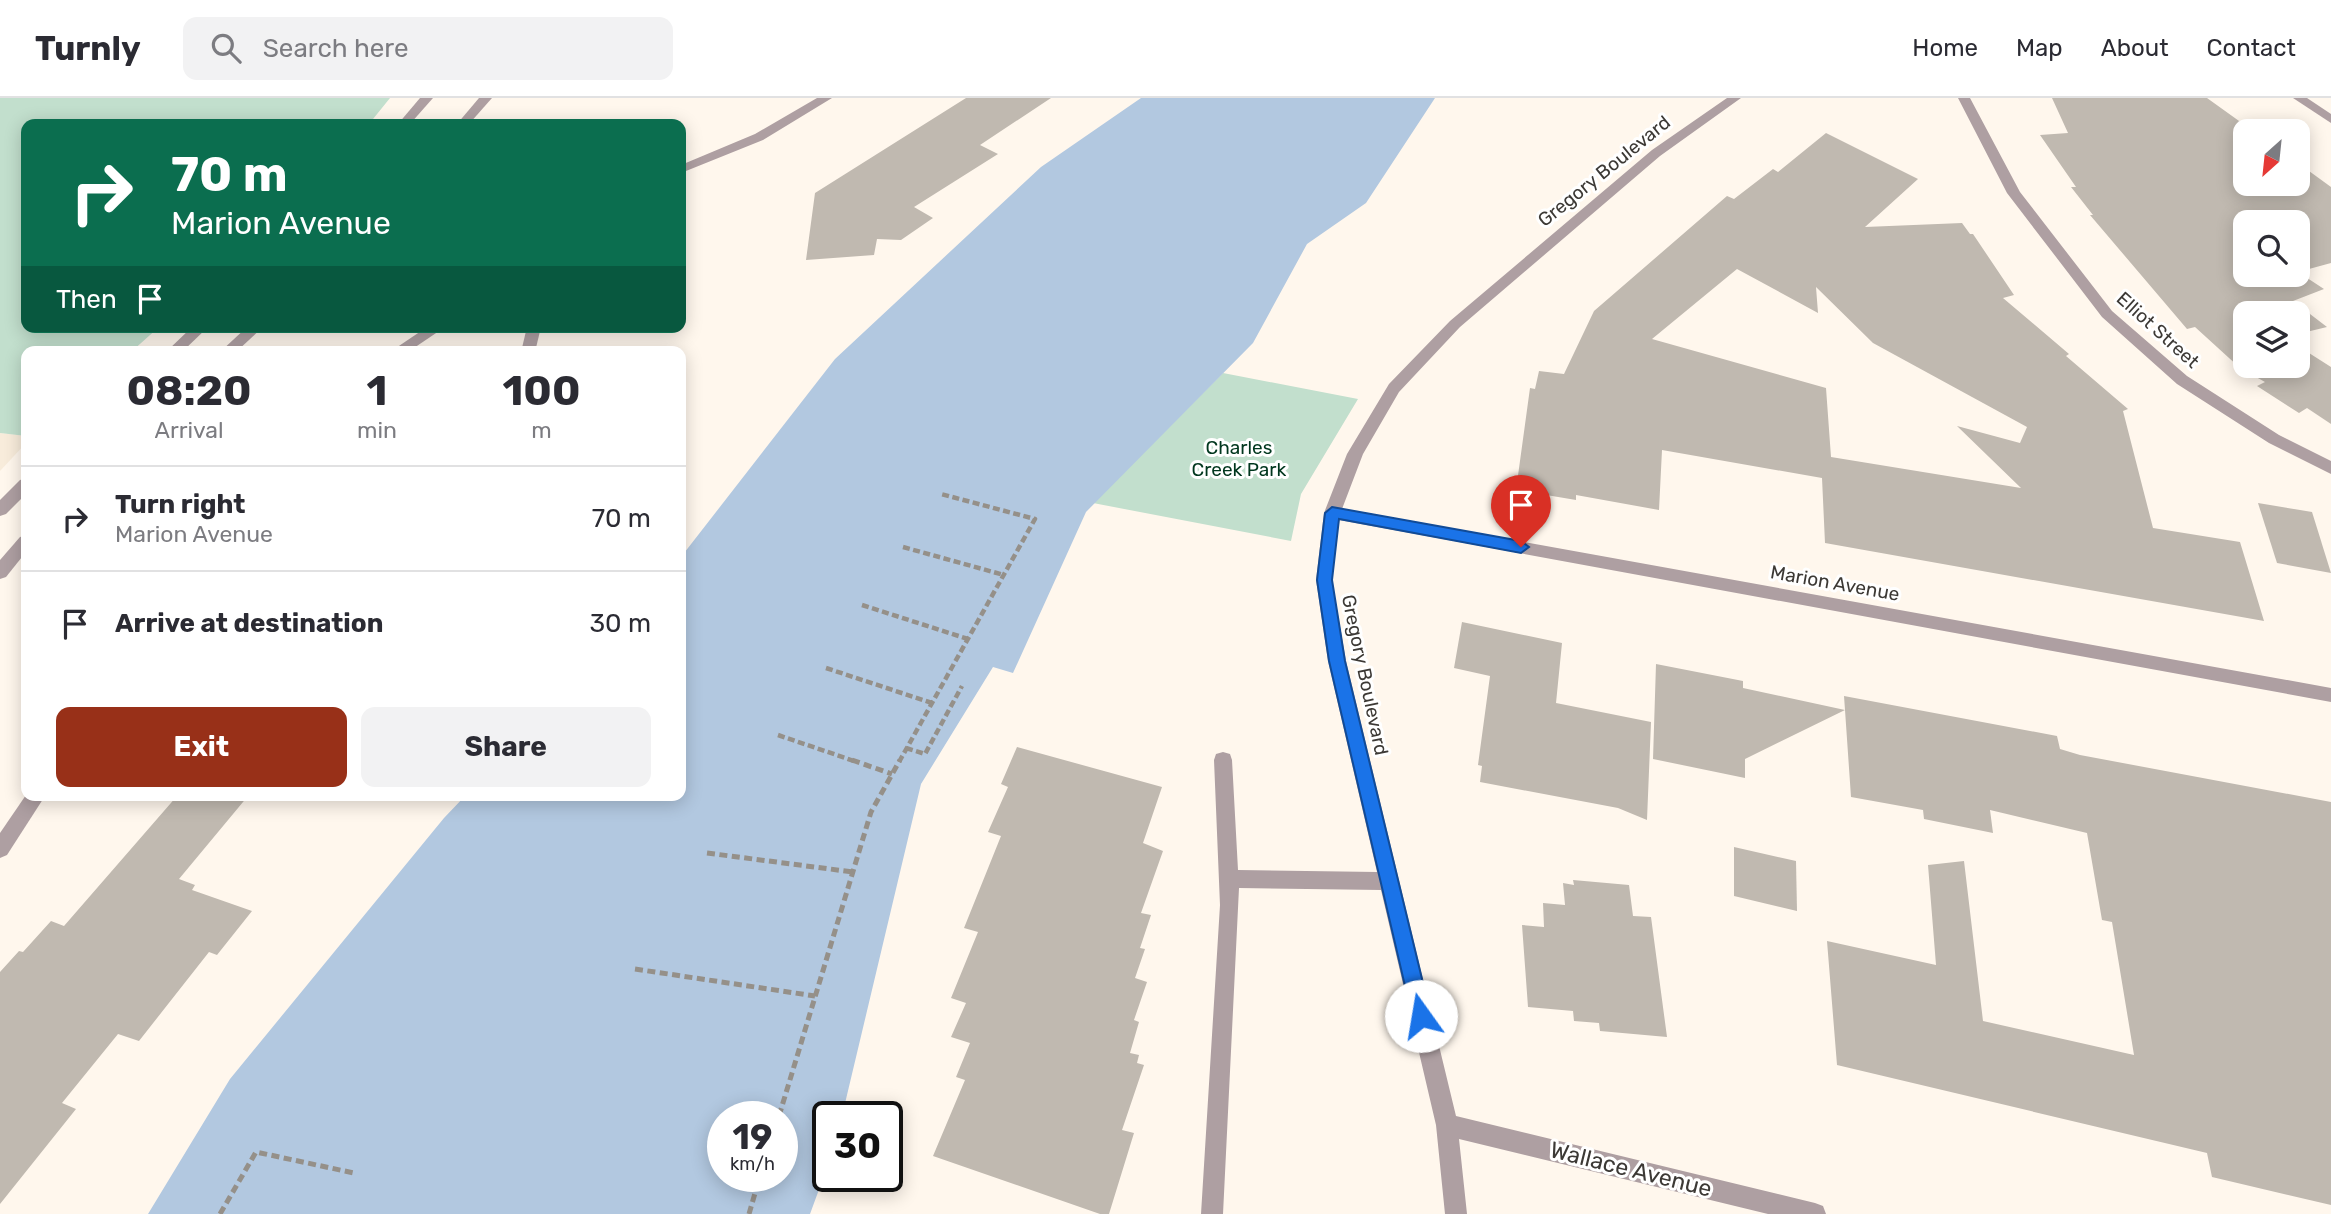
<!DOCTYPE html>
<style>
:root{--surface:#fff;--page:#f2f2f3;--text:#2b2b33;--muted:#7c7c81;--line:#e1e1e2;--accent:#983018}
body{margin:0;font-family:Rubik,sans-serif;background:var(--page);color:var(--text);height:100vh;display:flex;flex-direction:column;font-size:26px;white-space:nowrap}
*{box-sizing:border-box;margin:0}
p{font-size:23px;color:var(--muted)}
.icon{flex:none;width:38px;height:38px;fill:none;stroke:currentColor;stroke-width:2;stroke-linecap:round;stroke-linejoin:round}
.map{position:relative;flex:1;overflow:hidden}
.details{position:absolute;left:21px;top:248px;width:665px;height:455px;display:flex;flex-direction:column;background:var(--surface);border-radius:14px;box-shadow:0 4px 18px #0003}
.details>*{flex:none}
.banner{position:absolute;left:21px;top:21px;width:665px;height:214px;border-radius:14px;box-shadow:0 4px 18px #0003;background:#0b6e4f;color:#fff;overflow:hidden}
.needle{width:46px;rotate:207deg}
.controls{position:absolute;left:2233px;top:21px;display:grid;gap:14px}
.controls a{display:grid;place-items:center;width:77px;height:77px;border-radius:14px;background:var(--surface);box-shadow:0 4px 18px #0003;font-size:35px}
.speed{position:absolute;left:707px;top:1003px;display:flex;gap:14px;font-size:35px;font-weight:700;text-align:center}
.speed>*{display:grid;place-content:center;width:91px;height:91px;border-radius:50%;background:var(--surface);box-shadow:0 4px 18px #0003;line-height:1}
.speed small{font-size:18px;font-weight:400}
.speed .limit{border:4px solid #111;border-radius:10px;background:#fff;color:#111}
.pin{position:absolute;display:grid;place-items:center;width:60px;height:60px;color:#fff;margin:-72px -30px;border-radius:50% 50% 50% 0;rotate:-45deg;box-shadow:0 0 7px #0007}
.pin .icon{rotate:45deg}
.me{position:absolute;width:77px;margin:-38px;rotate:347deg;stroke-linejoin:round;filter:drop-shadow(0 0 5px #0008)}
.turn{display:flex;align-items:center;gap:24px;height:147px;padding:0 35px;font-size:32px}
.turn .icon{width:91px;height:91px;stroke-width:2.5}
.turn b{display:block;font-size:49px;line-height:60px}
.then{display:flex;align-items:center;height:66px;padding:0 35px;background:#0003;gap:14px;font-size:26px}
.eta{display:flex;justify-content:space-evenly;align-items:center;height:119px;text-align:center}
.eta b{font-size:42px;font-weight:700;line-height:49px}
.primary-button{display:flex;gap:14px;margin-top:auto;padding:14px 35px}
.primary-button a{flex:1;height:80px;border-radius:14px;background:var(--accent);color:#fff;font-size:28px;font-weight:700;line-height:80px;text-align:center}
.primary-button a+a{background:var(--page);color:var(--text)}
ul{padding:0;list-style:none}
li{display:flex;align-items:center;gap:21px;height:105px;padding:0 35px;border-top:2px solid var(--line)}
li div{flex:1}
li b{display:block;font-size:26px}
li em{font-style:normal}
header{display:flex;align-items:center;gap:42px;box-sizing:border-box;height:98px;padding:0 35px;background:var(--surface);border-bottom:2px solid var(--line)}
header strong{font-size:33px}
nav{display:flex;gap:38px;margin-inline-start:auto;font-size:24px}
.search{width:490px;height:63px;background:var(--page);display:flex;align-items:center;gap:18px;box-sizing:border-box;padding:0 24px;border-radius:14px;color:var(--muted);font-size:26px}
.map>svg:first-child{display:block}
.built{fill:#f8ecdb}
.green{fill:#c2dfcd}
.water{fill:#b2c8e0;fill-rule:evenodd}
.building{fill:#c0b9b0;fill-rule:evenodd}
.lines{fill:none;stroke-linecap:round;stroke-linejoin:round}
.path-far1{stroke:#959089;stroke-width:4.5;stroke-dasharray:7 3.5;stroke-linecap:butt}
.path{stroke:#959089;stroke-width:5;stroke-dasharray:8 4.5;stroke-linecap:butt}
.minor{fill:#ae9fa2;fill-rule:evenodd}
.route{fill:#1a73e8;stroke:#114b97;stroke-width:2}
.labels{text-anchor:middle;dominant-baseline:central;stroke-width:6;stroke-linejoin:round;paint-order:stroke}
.street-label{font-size:19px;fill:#3c3935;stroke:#fff}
.park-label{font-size:19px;fill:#00371e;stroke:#fff}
.near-street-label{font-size:23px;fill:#3c3935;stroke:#fff}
</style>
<header>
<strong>Turnly</strong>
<div class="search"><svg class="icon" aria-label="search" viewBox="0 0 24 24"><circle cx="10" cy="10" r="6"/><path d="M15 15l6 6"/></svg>Search here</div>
<nav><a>Home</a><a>Map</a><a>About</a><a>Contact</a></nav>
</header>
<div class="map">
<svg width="2331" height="1116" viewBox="0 0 2331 1116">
<rect width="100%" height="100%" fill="#fff7ed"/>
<path class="built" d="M0,335L26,338V345L0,373Z"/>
<g class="green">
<path d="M0,0H390L369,26H26V229H159L131,254H26V338L0,335Z"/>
<path d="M1223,275L1358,301L1301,396L1291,443L1093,405Z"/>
</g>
<path class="water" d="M1141,0H1435L1366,105L1307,146L1253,245L1086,414L1013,575L993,569L921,686L842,1018H828V1067L810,1116H148L230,981L444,720L465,698H681V459L835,261L1041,69ZM723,1018H782V1078H723Z"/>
<g class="building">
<path d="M966,0H1051L980,47L998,56L914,109L933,120L901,142L877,141L874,157L806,162L815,95Z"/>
<path d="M2052,0H2207L2253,33H2245V86H2298V65L2331,89V165L2298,174V124H2245V177H2298V174L2324,191L2293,203L2327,229L2298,236V215H2245V268H2298V248L2331,269V326L2307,310L2299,315L2257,288L2265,284L2240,270L2195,229L2187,231L2090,117H2093L2071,89H2076L2040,37L2068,35Z"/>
<path d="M1826,35L1918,81L1865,129L1962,125L1970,136H1973L2014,197L2003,200L2069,256L2066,258L2128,311L2123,313L2153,430L2240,444L2264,523L1825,445L1822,380L1662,352L1659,412L1576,397V402L1516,392L1530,290L1535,291L1539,273L1564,276L1594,213L1727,98L1734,101L1773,71L1778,74ZM1737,171L1818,215L1816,189L1873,245L2027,329L2020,345L1957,328L2021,390L1831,359L1826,290L1652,241Z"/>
<path d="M2258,405L2312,414L2331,475L2277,465Z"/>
<path d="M1462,524L1562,545L1556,605L1651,624L1647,722L1618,710L1480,684L1482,668L1478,667L1490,578L1454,570Z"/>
<path d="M1656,566L1743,583V590L1845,612L1844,598L2057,638L2060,651L2080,657L2331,704V1107L2212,1079L2207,1055L1837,967L1827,843L1936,867L1928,767L1964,763L1983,923L2134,957L2112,824L2102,822L2087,735L1990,712L1993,735L1924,721L1923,712L1851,699L1845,612L1745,661V680L1653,661Z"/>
<path d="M1017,649L1162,689L1143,745L1163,753L1141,815L1151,817L1140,850L1145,851L1135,880L1147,884L1134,922L1139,924L1130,955L1139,957L1137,965L1144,967L1122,1032L1134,1035L1109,1116H1100L933,1058L965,982L956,979L970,945L951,939L966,905L951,900L978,834L964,830L1001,738L988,734L1008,689L1001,686Z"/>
<path d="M177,698H248L179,781L195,787L192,792L252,813L217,857L209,854L139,943L118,936L62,1005L76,1011L0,1106V874L19,853L23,854L51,823L64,828Z"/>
<path d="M1734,749L1796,763L1797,813L1734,798Z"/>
<path d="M1573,782L1629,787L1633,818L1651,819L1667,939L1600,933L1599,925L1574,923L1573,913L1528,909L1522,827L1544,829L1543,805L1565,807L1563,785L1574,787Z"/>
</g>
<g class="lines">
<g class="path-far1">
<path d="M903,449L1004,477"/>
<path d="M862,507L968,541"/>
<path d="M826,570L932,605"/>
<path d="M778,637L857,664"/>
<path d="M906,650L925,656L962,588"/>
<path d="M899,664L1035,421L941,396"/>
</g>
<g class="path">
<path d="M852,662L892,676"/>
<path d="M707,755L853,774"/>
<path d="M635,871L815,898"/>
<path d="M779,1018L871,714L900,662"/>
<path d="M220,1116L256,1054L354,1075"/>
<path d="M749,1116L760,1078"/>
</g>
<g class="minor">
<path d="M420,0H433L410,26H398Z"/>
<path d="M479,0H492L469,26H457Z"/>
<path d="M817,0H832L763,42L681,75V67L755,36Z"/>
<path d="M1727,0H1741L1660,58L1460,229L1399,294L1363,356L1342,411L2331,590V604L1339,422L1332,482L1346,563L1456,1018L1815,1105L1823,1108L1826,1116H1768L1459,1041L1467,1116H1445L1436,1027L1381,792L1239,790L1223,1116H1201L1220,807L1214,662L1216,656L1223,654L1230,656L1232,662L1238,772L1377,774L1328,563L1316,482L1324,415L1347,356L1389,286L1450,223L1652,52Z"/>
<path d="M1958,0H1970L2020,94L2112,213L2187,278L2279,337L2331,363V376L2269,345L2177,286L2102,219L2007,95Z"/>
<path d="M2293,0H2307L2331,16V25Z"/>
<path d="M192,229H208L182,254H166Z"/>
<path d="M247,229H263L236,254H220Z"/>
<path d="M427,229H445L408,254H390Z"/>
<path d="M527,229H541L535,254H521Z"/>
<path d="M26,380V396L6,416L0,418V402L20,382Z"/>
<path d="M26,437V454L6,479L0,481V462L20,439Z"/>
<path d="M26,697L45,698L7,757L0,760V735Z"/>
</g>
</g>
<path class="route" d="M1332,409L1521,443L1529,449L1521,455L1339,421L1332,482L1345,563L1431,918L1428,925L1421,928L1415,925L1412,918L1329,563L1317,482L1325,415Z"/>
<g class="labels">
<g class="street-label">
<text transform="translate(1604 73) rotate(-39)">Gregory Boulevard</text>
<text transform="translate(2158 232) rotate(42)">Elliot Street</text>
<text transform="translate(1835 485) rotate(10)">Marion Avenue</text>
<text transform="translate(1365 577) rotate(78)">Gregory Boulevard</text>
</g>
<g class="park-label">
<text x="1239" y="349">Charles<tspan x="1239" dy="22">Creek Park</tspan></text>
</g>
<g class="near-street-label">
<text transform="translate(1631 1071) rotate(14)">Wallace Avenue</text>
</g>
</g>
</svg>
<div class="controls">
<a><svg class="needle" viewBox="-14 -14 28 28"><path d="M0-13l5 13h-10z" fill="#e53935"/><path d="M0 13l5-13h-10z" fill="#7c7c81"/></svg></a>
<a><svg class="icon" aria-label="search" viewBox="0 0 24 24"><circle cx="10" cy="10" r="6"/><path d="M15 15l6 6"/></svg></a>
<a><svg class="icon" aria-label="layers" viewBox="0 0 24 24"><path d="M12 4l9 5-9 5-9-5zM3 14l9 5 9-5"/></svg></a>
</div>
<div class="speed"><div>19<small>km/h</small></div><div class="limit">30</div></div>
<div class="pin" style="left:1521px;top:449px;background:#d93025"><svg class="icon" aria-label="arrive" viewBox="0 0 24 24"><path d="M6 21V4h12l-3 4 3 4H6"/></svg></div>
<svg class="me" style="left:1421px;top:918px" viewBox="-20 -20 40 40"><circle r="19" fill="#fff"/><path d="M0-13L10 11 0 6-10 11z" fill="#1a73e8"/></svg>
<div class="banner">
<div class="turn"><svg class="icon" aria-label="right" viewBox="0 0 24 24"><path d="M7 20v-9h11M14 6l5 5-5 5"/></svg><div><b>70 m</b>Marion Avenue</div></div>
<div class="then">Then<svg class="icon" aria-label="arrive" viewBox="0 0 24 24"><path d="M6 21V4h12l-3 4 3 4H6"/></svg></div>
</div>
<section class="details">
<div class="eta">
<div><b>08:20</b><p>Arrival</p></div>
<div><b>1</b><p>min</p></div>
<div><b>100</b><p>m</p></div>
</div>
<ul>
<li><svg class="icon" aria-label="right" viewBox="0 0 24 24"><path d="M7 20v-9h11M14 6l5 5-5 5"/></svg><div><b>Turn right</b><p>Marion Avenue</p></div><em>70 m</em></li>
<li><svg class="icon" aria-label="arrive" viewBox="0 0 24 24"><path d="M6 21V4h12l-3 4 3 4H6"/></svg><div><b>Arrive at destination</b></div><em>30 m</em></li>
</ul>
<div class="primary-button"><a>Exit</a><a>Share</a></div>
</section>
</div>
